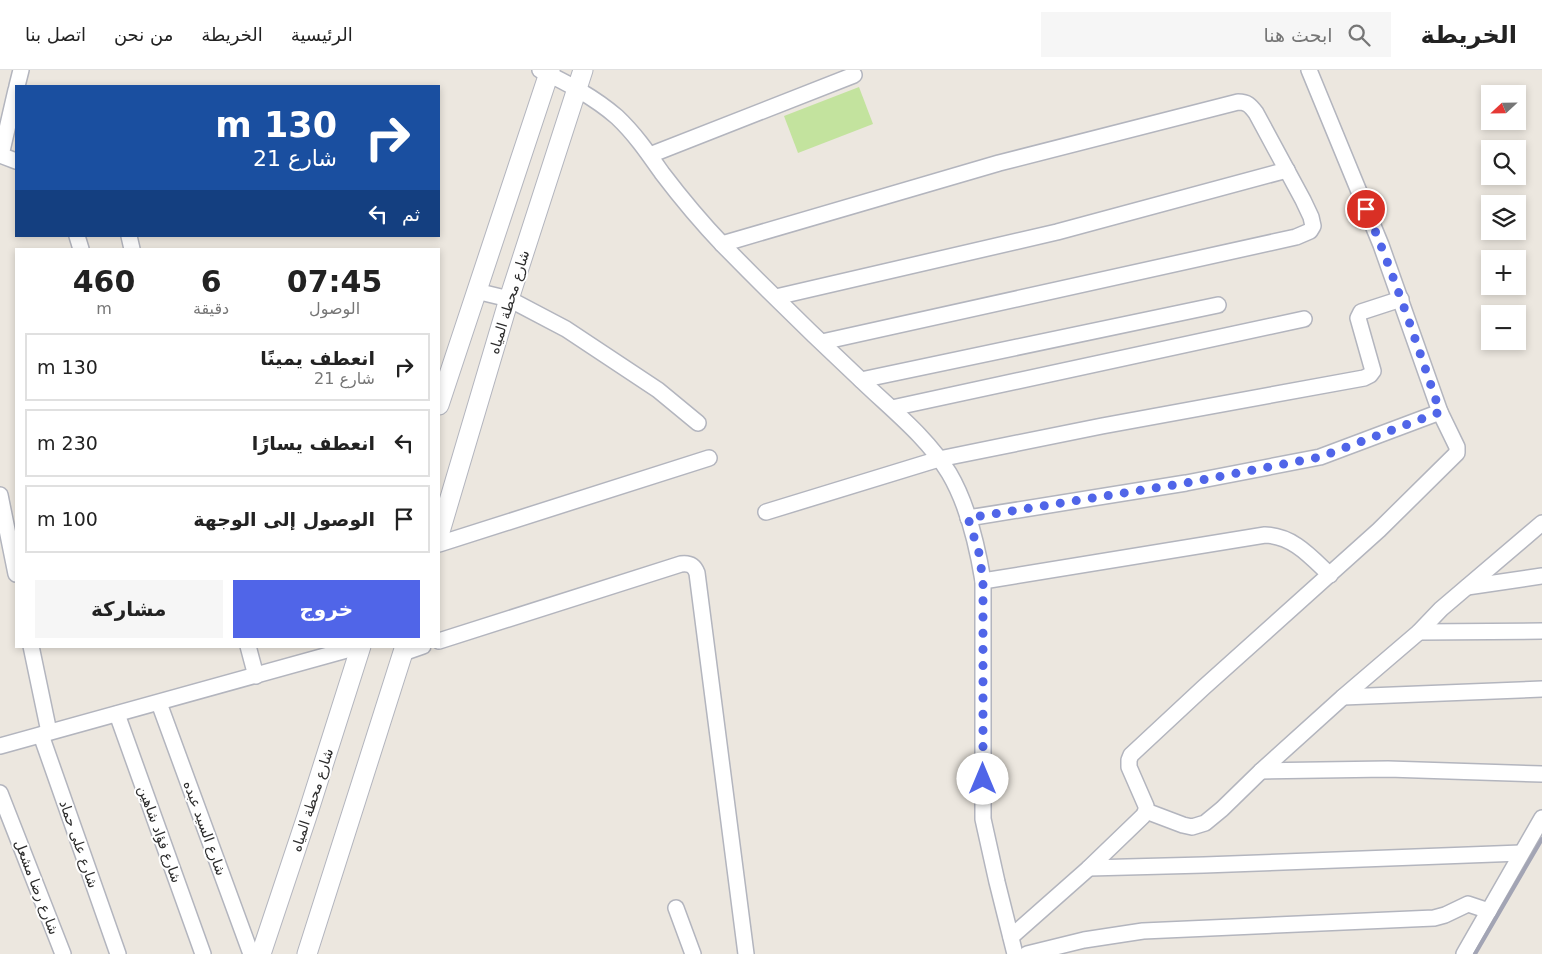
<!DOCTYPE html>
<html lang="ar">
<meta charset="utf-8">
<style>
:root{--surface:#fff;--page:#f6f6f6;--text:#222;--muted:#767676;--line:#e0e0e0;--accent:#5065e8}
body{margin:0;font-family:"DejaVu Sans","Noto Sans Arabic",sans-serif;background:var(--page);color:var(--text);direction:rtl;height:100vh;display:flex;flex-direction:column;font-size:19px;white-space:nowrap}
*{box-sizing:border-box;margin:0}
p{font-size:16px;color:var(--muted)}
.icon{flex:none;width:28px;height:28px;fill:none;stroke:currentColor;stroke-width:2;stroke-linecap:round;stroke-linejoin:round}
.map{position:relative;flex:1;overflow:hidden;direction:ltr}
.details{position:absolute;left:15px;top:178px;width:425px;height:400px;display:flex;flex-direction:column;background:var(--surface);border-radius:0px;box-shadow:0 2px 8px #0003;direction:rtl}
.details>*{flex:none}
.guide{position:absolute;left:15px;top:15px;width:425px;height:152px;border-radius:0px;box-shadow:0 2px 8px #0003;direction:rtl;background:#1a4fa0;color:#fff;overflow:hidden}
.needle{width:32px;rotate:248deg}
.tools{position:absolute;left:1481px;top:15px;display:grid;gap:10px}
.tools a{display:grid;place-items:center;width:45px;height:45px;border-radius:0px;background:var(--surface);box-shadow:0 2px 8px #0003;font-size:25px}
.pin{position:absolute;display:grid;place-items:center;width:42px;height:42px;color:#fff;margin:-21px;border:2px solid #fff;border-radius:50%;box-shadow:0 1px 5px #0007}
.me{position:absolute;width:55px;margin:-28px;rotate:0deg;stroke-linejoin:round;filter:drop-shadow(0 0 4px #0008)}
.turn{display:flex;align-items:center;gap:18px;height:105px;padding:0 20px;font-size:22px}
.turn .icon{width:65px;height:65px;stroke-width:2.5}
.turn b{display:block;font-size:35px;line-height:42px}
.then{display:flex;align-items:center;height:48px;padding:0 20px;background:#0003;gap:10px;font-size:19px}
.eta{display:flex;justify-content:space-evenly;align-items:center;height:85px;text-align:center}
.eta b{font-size:30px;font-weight:700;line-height:35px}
.button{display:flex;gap:10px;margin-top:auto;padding:10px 20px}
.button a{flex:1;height:58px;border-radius:0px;background:var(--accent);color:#fff;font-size:20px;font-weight:700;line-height:58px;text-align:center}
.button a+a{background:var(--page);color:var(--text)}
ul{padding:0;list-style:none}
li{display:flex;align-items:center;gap:15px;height:68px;margin:0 10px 8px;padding:0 10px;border:2px solid var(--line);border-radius:0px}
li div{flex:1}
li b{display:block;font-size:19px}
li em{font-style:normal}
header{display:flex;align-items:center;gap:30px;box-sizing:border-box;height:70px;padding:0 25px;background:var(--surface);border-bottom:1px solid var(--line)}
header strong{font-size:24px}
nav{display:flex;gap:28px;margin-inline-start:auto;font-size:18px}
.search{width:350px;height:45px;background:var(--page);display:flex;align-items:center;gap:12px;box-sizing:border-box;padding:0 18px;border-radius:0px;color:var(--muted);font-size:19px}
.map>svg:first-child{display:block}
.pitch{fill:#c3e39e}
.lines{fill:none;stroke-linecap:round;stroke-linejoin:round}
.minor-casing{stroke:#b3b5be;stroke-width:18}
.tertiary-casing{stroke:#b3b5be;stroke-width:21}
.minor{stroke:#fff;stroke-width:15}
.tertiary{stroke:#fff;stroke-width:19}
.rail{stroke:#a2a4b4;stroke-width:4}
.route{stroke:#5065e8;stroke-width:9;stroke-dasharray:0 16.2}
.labels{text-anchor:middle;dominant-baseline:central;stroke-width:4;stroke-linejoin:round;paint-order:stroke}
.street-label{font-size:14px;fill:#2c2c2c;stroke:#fff}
</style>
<header>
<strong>الخريطة</strong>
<div class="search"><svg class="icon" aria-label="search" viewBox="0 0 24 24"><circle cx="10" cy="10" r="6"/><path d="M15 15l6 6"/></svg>ابحث هنا</div>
<nav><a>الرئيسية</a><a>الخريطة</a><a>من نحن</a><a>اتصل بنا</a></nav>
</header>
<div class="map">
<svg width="1542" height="884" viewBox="0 0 1542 884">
<rect width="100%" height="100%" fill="#ece7df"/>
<path class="pitch" d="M859,17L873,54L798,83L784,46Z"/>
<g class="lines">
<g class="minor-casing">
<g id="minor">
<path d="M540,0C567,13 594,27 617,47C635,64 648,83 662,103C681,128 701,152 723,175C768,221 814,266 861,310C892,340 926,366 949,403C968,435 977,474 983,511V749L997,812L1015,884"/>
<path d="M17,16L21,0"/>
<path d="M0,85L16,91"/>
<path d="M1,85L16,20"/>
<path d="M650,85L854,5"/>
<path d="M77,166L81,179"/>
<path d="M129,166L132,179"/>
<path d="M722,174L999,93L1238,32C1247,32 1250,35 1256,43L1303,130L1311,147L1313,156L1310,161L1296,167L822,272"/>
<path d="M476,221L509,229L566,259L658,320L698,353"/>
<path d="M776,227L1057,162L1287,100"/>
<path d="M861,310L1218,235"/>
<path d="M892,338L1304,249"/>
<path d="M0,425L16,504"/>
<path d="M766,442L939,389L1102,356L1364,308L1370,305L1373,301L1358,248L1361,242L1401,229"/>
<path d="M968,448L1186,413L1320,387L1440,342"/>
<path d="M439,474L709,388"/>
<path d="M983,511L1265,465C1293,466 1310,486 1330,505"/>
<path d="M1467,517L1542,506"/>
<path d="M1419,562L1542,561"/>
<path d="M439,571L681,494C689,493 694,495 697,503L746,884"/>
<path d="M31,576L49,662"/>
<path d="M248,576L256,606"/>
<path d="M403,583L423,576"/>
<path d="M1343,627L1542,619"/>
<path d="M159,633L251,884"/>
<path d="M117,644L203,884"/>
<path d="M41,665L118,884"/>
<path d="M0,676L361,576"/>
<path d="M1261,701L1388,699L1542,704"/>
<path d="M0,723L63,884"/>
<path d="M1146,741L1183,755L1192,757L1205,753L1222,739L1261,701L1343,627L1419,562L1441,539L1542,453"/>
<path d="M1089,798L1204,795L1521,783"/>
<path d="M676,838L693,884"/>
<path d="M1011,867L1089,798L1143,746L1146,741V736L1129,697V690L1131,685L1203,618L1379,460L1457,383V377L1440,342L1381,175L1309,0"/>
<path d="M1027,884L1084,870L1143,861L1434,848L1445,845L1468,834L1489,841"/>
<path d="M1464,884L1542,748"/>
</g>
</g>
<g class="tertiary-casing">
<g id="tertiary">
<path d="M439,335L550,0"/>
<path d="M439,465L509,229L583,0"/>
<path d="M261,884L307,746L361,576"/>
<path d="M307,884L405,576"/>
</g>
</g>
<use href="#minor" class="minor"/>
<use href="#tertiary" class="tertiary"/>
<path class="rail" d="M1475,884L1542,769"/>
</g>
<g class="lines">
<path class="route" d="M983,709V511L979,483L968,448L1186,413L1320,387L1440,342C1417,274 1394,205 1366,139"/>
</g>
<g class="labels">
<g class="street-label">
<text transform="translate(509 232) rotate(-73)">شارع محطة المياه</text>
<text transform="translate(312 730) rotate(-72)">شارع محطة المياه</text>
<text transform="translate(205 758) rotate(70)">شارع السيد عبده</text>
<text transform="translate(160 764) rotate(70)">شارع فؤاد شاهين</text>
<text transform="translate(79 774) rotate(71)">شارع على حماد</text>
<text transform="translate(37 817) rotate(69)">شارع رضا مشعل</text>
</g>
</g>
</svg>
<div class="tools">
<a><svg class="needle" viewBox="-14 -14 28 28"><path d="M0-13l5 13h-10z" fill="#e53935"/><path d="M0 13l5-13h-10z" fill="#767676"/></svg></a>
<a><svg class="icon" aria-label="search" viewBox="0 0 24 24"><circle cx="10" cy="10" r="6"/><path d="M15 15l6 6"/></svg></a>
<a><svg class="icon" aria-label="layers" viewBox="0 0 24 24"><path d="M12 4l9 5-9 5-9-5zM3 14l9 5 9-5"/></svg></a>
<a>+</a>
<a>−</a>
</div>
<div class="pin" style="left:1366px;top:139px;background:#d93025"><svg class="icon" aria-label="arrive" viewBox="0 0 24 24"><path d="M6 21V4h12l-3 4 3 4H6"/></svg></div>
<svg class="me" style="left:983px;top:709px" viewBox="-20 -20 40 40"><circle r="19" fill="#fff"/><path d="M0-13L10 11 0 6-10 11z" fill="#5065e8"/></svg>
<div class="guide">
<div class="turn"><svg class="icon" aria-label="right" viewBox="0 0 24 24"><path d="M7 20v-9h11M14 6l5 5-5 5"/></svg><div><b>130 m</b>شارع 21</div></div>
<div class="then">ثم<svg class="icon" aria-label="left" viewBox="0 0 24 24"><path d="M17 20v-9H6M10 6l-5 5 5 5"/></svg></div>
</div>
<section class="details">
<div class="eta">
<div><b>07:45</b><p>الوصول</p></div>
<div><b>6</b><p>دقيقة</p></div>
<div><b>460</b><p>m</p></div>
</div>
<ul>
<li><svg class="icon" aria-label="right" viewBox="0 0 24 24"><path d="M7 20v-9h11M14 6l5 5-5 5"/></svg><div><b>انعطف يمينًا</b><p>شارع 21</p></div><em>130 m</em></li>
<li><svg class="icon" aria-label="left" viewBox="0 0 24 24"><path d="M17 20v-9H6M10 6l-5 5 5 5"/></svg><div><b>انعطف يسارًا</b></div><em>230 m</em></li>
<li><svg class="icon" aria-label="arrive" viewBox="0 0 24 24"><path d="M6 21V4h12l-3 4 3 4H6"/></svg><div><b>الوصول إلى الوجهة</b></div><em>100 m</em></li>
</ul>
<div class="button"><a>خروج</a><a>مشاركة</a></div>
</section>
</div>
